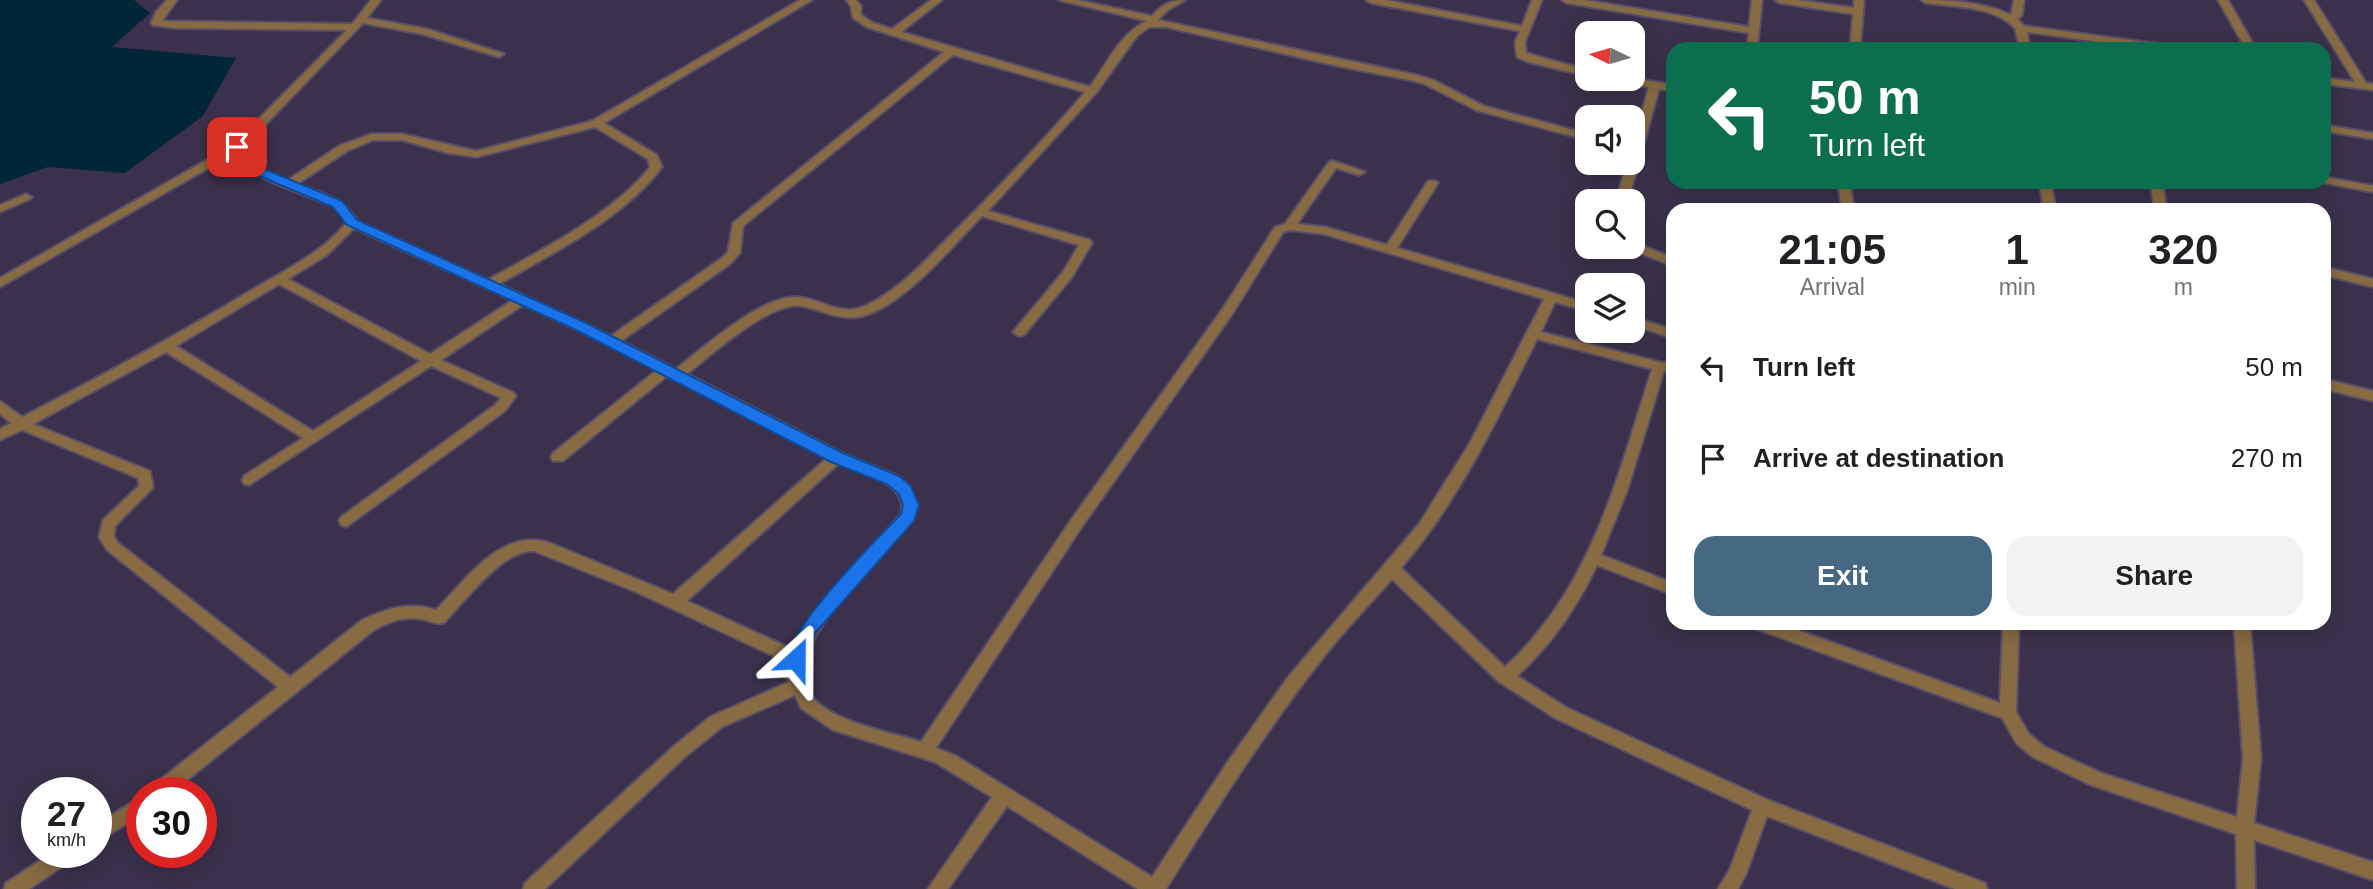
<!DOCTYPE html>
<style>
:root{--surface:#fff;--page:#f2f2f2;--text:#202124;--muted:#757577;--accent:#456982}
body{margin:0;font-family:Helvetica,sans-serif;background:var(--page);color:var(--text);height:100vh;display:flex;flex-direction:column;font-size:26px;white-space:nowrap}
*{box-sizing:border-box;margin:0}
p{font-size:23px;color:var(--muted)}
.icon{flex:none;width:38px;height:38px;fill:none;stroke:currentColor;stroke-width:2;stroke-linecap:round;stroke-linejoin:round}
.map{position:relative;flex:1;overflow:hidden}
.side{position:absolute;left:1666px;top:203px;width:665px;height:427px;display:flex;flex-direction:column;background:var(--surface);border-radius:21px;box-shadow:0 4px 18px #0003}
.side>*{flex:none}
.hud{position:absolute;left:1666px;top:42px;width:665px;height:147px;border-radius:21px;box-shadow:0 4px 18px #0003;background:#0b6e4f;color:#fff;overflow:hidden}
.needle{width:46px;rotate:275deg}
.controls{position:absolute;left:1575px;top:21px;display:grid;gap:14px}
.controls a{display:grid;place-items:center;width:70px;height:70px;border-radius:14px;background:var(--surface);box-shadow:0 4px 18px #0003;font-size:35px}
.speed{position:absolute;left:21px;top:777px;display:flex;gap:14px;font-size:35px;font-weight:700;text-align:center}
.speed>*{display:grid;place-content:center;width:91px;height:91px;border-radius:50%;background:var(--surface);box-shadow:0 4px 18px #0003;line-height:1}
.speed small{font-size:18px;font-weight:400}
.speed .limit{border:10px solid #d22;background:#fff;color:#111}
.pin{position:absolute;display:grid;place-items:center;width:60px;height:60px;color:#fff;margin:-30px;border-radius:14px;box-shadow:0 4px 10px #0006}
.me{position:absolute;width:77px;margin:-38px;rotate:24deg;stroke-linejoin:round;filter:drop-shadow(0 0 5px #0008)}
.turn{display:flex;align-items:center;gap:24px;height:147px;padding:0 28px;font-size:32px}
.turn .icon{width:91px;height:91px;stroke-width:2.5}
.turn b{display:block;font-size:49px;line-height:60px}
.eta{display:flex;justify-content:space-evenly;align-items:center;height:119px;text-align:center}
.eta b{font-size:42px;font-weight:700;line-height:49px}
.cta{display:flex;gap:14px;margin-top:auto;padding:14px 28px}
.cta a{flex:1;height:80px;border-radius:21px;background:var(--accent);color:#fff;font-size:28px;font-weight:700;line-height:80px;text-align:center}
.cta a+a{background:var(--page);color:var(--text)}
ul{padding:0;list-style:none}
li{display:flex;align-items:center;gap:21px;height:91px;padding:0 28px}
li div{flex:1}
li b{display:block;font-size:26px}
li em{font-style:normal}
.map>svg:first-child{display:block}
.water{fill:#002637}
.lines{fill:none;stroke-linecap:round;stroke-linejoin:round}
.street-casing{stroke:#584e68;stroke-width:4}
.street{fill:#886b43;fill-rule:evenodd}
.route{fill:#1a73e8;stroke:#114b97;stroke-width:2}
</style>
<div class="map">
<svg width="2373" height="889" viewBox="0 0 2373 889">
<rect width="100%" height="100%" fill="#3c314c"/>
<path class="water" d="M0,0H134L150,13L112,47L236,58L203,116L125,173L48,167L0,184Z"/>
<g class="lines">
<g class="street-casing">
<g id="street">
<path d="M167,0H177L162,21L352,24L371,0H381L367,18L427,29L504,54L499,57L422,34L363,23L243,148L244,159L256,167L288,180L339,146L372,134H402L476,151L592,121L800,0H812L604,123L657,155L662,167C624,218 553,253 499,284L611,336L722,258L728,252L733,223L944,52L867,27L853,18L851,6L846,0H856L861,6V15L873,23L892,29L931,0H942L901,32L1090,87C1107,64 1120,33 1147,21L1059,0H1077L1152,16C1162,5 1170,0 1185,0L1168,10L1158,20L1416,75L1433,80L1484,106L1587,134V140L1476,110L1425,84L1410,80L1338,66L1166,27H1149L1137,36L1096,93L988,211L1090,240L1092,243L1072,277L1024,335L1019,336L1013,332L1063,272L1079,245L982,216C950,248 907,303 863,316C840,322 822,309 800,306C771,301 710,356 687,374L842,453L898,476L910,487L918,505L913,520C885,554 772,651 813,698C835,723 890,732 921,742L1071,520L1224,307L1275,227L1285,224L1329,162L1333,161L1365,172L1359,175L1336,168L1297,224L1325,227L1387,245L1428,181H1436L1438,183L1397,248L1587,303V311L1555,302L1541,332L1659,362L1673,363V371H1664L1627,491L1601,555L1673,583V595L1597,565C1577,608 1551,645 1517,676L1567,708L1768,800L1985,883L1987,889H1955L1767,816L1746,874L1738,889H1718L1730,869L1752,810L1555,718L1499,682L1392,579C1369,605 1344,631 1322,659C1265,732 1215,810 1166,889H1138L1007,806L948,889H928L992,797L935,762L833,730L801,708L795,695L722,727L686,756L545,889H523L525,883L674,746L710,717L789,682L787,678L789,663L634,591L534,551C503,549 465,601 444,623C435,625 429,620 420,619C403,616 389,622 374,630L171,793H148L151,787L278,687L107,550L99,537L103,520L139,486L138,478L22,430L0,440V429L11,423L0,414V401L22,417L28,414C105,374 181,333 255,288C287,269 322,253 346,223L342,215L333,206C314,198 235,172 233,154L0,287V278L233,145L347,30L175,28L153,25L151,23L156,12ZM953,55L1085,92C1045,139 1002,184 958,228C930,255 901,290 865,306C841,317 821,299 798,297C763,294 703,348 676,369L621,341L730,264L740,253L743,226ZM595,127L648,159L650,167C612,215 542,249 488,280L357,221C345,198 320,193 297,184L347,151L373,140H402L448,153L476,157ZM354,228L513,300L430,354L288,279L327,255ZM1290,230L1324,234L1544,299L1470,443L1419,524L1289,676L1227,763L1152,877L956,756L936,748L1081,528L1233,313L1283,232ZM279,284L421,361L313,431L176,346ZM523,305L576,329L657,370L553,453L551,457L553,461H563L667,376L827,458L673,594L550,543C501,527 466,580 436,610C409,601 387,609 362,620L290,677L117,542L114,536L115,526L153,488L150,471L33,424L166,352L303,438L244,476L242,480L244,484L249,485L431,366L501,398L495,405L341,517L339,521L341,525L346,527L505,411L516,396L514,393L441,360ZM1537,339L1652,369C1618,476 1591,589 1505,667L1401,568C1459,501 1498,418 1537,339ZM839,463C860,472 910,483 901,514C863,559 819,596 792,649L687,601Z"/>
<path d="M1366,0H1386L1522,26L1532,0H1542L1525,42L1526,53L1587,70V76L1528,62L1517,57L1515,42L1520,31L1371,3Z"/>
<path d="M1562,0H1584L1749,27L1752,0H1762L1757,49H1747L1749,33L1567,3Z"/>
<path d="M1775,0H1798L1854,8V0H1864L1860,49H1850L1853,14L1780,3Z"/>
<path d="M1921,0C1951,0 1984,2 2011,15L2014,0H2024L2022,15L2018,19L2024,26L2174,46L2179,49H2152L2027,32L2030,49H2020L2015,28C1994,6 1954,7 1926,3Z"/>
<path d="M2218,0H2228L2256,49H2246Z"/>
<path d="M2304,0H2314L2366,83L2373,84V90L2324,84V78L2355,82Z"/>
<path d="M1633,78L1673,85V91L1659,89L1628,201H1616L1627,163H1633V144L1649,87L1617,82L1612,79Z"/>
<path d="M2324,125L2373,133V139L2324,131Z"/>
<path d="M2324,177L2373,186V192L2320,182H2324Z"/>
<path d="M1838,182H1850L1854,210H1842Z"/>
<path d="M2039,182H2051L2056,210H2044Z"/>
<path d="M2150,182H2162L2167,210H2155Z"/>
<path d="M26,194L32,197L30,199L0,212V205Z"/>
<path d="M1633,242L1673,258V266L1629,249L1628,247H1633Z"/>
<path d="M2324,267L2373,279V287L2324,275Z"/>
<path d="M1633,317L1673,330V338L1633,325Z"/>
<path d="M2324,379L2373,391V401L2324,389Z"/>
<path d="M1752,623H1778L2000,703L2003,623H2019L2016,712L2029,734L2045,747L2101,773L2237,817L2243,758L2234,623H2250L2261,758L2254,823L2373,862V880L2254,840L2255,889H2237L2236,834L2091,785L2033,757L2017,744L2002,718L1754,628Z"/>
<path d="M142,796V814L96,843V825Z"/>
<path d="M53,852H78L75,858L29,889H4L6,883Z"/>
</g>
</g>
<use href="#street" class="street"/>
</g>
<path class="route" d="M237,144L243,147L245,158L257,166L342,201L357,220L586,323L843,453L899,476L911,486L919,505L914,521L816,632L802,664L796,666L789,664C777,638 880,536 901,514L903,505L899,494L887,484L831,462L576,330L347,225L333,207L248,171L235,163L231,147Z"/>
</svg>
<div class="controls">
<a><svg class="needle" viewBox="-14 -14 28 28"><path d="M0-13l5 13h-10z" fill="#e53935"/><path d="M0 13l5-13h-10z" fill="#757577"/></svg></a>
<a><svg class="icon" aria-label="sound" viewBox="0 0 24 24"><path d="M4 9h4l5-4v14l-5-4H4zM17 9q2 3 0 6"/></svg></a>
<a><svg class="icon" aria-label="search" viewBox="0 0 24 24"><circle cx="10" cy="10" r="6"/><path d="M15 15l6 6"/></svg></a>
<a><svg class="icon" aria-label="layers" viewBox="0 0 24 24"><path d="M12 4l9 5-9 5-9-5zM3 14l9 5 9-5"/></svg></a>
</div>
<div class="speed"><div>27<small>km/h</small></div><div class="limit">30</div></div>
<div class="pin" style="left:237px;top:147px;background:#d93025"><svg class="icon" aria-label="arrive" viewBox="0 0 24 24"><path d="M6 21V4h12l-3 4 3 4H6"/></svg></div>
<svg class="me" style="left:796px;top:659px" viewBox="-20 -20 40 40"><path d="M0-17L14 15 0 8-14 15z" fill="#1a73e8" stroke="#fff" stroke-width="4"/></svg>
<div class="hud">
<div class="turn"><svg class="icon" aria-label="left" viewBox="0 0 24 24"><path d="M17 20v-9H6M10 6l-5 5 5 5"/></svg><div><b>50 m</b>Turn left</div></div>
</div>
<section class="side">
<div class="eta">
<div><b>21:05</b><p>Arrival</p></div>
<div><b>1</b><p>min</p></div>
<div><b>320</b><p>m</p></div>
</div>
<ul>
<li><svg class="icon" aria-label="left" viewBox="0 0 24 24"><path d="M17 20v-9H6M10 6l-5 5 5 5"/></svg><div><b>Turn left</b></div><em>50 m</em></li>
<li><svg class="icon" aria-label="arrive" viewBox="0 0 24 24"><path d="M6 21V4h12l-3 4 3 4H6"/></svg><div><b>Arrive at destination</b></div><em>270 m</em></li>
</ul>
<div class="cta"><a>Exit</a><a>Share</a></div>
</section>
</div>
